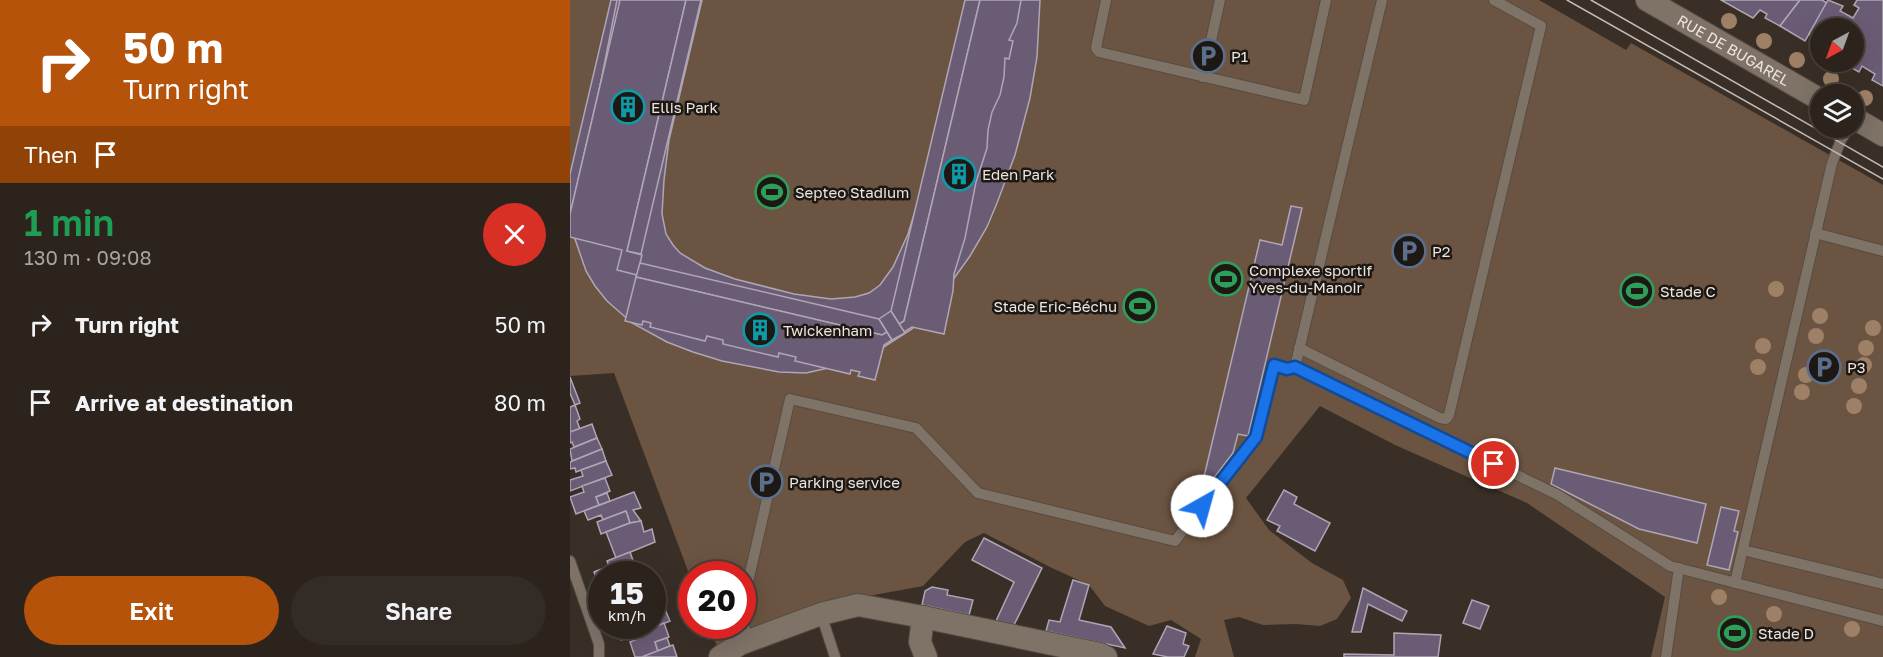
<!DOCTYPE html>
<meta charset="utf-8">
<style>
:root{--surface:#2b231c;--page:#332b25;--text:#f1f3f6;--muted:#a6a4a3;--line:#47403b;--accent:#b45309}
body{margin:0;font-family:"Golos Text",sans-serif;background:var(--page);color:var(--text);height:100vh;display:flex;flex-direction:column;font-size:22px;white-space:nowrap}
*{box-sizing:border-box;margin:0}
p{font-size:20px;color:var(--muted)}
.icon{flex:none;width:33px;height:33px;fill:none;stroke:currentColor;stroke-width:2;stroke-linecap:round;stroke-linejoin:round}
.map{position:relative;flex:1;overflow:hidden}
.drawer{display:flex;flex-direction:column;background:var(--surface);width:570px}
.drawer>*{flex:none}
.hud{background:#b45309;color:#fff;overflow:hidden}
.needle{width:39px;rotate:221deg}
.tools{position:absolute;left:1240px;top:18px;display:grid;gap:12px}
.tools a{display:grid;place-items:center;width:54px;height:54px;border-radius:50%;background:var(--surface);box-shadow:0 6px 24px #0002,0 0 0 2px var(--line);font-size:30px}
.speed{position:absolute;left:18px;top:561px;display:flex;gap:12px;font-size:30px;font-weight:700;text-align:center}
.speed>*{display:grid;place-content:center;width:78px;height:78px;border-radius:50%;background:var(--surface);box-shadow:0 6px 24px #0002,0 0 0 2px var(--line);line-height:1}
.speed small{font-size:15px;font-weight:400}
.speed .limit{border:9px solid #d22;background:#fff;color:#111}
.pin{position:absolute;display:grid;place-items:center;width:51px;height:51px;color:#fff;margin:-26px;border:3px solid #fff;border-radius:50%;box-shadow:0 2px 6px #0007}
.me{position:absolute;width:66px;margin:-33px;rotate:38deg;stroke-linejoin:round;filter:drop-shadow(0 0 4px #0008)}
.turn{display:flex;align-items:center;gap:21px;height:126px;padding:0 24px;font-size:27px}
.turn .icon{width:78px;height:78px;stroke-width:2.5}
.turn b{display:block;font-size:42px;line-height:51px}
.then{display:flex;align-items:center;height:57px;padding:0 24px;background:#0003;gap:12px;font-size:22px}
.round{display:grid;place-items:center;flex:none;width:63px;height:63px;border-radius:32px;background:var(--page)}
.overview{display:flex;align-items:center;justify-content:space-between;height:102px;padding:0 24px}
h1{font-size:36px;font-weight:600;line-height:45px;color:#1e9e55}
.button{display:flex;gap:12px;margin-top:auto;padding:12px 24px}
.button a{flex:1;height:69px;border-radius:36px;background:var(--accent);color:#fff;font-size:24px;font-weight:600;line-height:69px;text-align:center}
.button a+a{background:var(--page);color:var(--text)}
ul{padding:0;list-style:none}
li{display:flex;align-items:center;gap:18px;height:78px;padding:0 24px}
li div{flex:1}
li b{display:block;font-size:22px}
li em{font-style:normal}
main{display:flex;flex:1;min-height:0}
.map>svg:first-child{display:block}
.green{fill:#6b5441}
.building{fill:#6b5c75;stroke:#aea6b4;stroke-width:1.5}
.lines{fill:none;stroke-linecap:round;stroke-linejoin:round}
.lane-casing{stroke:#554d44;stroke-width:12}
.street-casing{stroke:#554d44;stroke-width:24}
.lane{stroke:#7f7368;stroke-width:10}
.street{stroke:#7f7368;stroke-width:22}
.tram{stroke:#c4bcb6;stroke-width:1.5}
.tree{fill:#9e8066}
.route-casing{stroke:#114b97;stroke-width:15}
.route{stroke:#1a73e8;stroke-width:10}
.labels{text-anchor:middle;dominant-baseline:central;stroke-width:5;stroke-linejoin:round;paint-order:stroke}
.street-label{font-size:15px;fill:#ece5df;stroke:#1d1814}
.poi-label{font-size:15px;fill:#ece5df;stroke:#1d1814;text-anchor:start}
</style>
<main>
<section class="drawer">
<div class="hud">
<div class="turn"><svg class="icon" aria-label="right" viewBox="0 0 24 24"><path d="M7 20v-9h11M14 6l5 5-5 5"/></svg><div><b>50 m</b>Turn right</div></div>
<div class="then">Then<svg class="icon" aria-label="arrive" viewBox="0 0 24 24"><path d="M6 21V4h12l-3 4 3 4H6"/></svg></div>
</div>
<div class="overview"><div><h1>1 min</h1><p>130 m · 09:08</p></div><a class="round" style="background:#d93025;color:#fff"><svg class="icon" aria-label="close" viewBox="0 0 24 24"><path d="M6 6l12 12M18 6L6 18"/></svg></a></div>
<ul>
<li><svg class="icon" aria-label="right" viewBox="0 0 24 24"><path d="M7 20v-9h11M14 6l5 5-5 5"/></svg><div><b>Turn right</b></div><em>50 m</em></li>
<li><svg class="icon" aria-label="arrive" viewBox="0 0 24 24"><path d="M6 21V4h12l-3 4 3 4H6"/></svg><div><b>Arrive at destination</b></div><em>80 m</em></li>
</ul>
<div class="button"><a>Exit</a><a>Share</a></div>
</section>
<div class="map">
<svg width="1313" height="657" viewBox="0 0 1313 657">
<rect width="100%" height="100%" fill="#392f26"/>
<path class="green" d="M0,0H969L1056,50L1061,43L1313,185V657H1081L1095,597L957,503L825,445L750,406L676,498L699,530L742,563L773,580L781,598L767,619L750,626L726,624L693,625L669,617L654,620L664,657H625L631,639L601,620L579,626L535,606L519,585L482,568L414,533L395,542L353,586L304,595L266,598L171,632L147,646L139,626H172V574H122L121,579L44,373L0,376Z"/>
<g class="building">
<path d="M41,0H50L0,214V174Z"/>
<path d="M47,0H132L99,140L94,180L92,214L96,234L103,245L110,253L135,268L165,279L224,294L261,299L285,297L299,293L310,285L323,267L338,234L361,159L388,49L397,0H470L467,57L460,98L445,155L427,203L417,227L400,256L372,295L342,329L306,352L285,362L236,373L209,372L152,361L123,352L97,342L62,323L37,301L25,286L16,271L5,239L4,225L7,203Z"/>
<path d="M50,0H116L57,251L72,255L67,275L47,270L52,250L0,237V214Z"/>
<path d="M116,0H131L71,254L57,251Z"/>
<path d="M395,0H410L334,321L329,324L321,311Z"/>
<path d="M410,0H451L447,23L439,40L443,41L439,59L435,58L434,77L430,95L422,112L418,130L417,148L406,182L395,238L384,274L383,291L374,334L342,327L334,332L329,324L334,321Z"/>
<path d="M1151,0H1230L1210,26L1195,18L1197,14L1190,10L1183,18Z"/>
<path d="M1230,0H1252L1257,3L1235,41L1210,26Z"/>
<path d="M1258,0L1273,6L1270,11L1283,18L1289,8L1284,5L1287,0H1313V86L1302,80L1305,74L1292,66L1289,72L1271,62H1284V28H1251V50L1242,45L1246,38L1239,34Z"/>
<path d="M721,206L732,208L678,436L668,434L663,453L640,483L633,481L690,240L712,245Z"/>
<path d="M70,263L309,319L317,332L312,335L66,277Z"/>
<path d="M66,277L312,335L317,332L322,340L314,345L305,380L288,376L290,372L281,370L280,374L225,361L226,357L209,353L208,357L153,344V340L137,336L135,341L80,327L81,323L73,321L72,325L55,321Z"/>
<path d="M321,311L335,333L322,340L309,319Z"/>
<path d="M0,377L10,403L5,405L0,393Z"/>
<path d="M5,405L10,419L7,421L10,429L0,432V407Z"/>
<path d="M22,424L27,438L4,447L2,442L0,443V432Z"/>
<path d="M27,438L32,449L2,461L0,449Z"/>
<path d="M32,449L36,461L6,472L5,468L0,469V462Z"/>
<path d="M36,461L42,475L0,491V480L13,476L11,470Z"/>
<path d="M985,468L1136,504L1127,543L1069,529L981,484Z"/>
<path d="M35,478L40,491L26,497L29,505L6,514L0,497L14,492L12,486Z"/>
<path d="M714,490L727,497L724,504L760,523L745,551L707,531L710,526L697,520Z"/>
<path d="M64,492L71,508L63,510L71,521L60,523L56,511L33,520L31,515L18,520L14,511Z"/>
<path d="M37,493L40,501L29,505L26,497Z"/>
<path d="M1151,507L1169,511L1164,531L1168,532L1159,570L1137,565Z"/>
<path d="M56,511L60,523L31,534L27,522Z"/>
<path d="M71,521L74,532L82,529L85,542L46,558L36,532L60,523Z"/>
<path d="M414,538L472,568L444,625L426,621L444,582L402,560Z"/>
<path d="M60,552L65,566L51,571L52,574H32L31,589L24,572L39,566L37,561Z"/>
<path d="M503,580L519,585L509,620L541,627L555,648L476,631L479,620L490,622Z"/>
<path d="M362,587L378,590L377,595L403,600L399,615L352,605L355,591Z"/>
<path d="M793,588L837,611L832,621L798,604L791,632H782Z"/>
<path d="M902,600L919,606L910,629L893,623Z"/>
<path d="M94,607L100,621L51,640L47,631L61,626H82V611Z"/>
<path d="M94,623L99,637L85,642L88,651L72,657H65L60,642L74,636L72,632Z"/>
<path d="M597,626L616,633L613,644L619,646L614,657H598L583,654Z"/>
<path d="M824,633L871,635L868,657H774V654L824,655Z"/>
<path d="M97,638L100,646L88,651L85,642Z"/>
<path d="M103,645L107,657H72L100,646Z"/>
</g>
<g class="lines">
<g class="lane-casing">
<g id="lane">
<path d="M536,0L526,48L529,52L734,100L756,0"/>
<path d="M633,77L650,0"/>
<path d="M1245,233L1313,251"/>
<path d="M729,348L870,418L876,419L879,415L971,26L924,0"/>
<path d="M725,367L812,0"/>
<path d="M1173,550L1313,584"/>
<path d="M0,561L29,644V657"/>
<path d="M1165,583L1262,163L1271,140L1279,128"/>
<path d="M172,608L220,399L346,428L408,493L605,541L686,437L704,365L717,369L725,367L988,495L1100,566L1313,621"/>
<path d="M172,614L177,641"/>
<path d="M251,614L265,657"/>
<path d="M1096,657L1109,568"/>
</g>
</g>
<g class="street-casing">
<g id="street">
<path id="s1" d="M1077,0L1251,100"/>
<path d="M1284,118L1313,135"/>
<path d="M353,617L350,642L356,657"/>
<path d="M150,657L170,644L251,614L288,605L353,617L530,654L536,657"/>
</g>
</g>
<use href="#lane" class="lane"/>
<use href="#street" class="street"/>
<g class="tram">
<path d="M997,0L1313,179"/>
<path d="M1021,0L1313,167"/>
</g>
</g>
<g class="tree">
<circle cx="1159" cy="21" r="8"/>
<circle cx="1194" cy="41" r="8"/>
<circle cx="1227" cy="60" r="8"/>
<circle cx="1261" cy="79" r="8"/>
<circle cx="1295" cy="98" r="8"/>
<circle cx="1206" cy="289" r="8"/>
<circle cx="1250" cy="316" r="8"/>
<circle cx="1303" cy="328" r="8"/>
<circle cx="1246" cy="336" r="8"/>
<circle cx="1193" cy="346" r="8"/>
<circle cx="1296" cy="348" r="8"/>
<circle cx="1294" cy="365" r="8"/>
<circle cx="1188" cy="367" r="8"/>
<circle cx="1236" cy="375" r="8"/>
<circle cx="1289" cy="386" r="8"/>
<circle cx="1232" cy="392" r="8"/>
<circle cx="1284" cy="406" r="8"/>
<circle cx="1149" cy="597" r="8"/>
<circle cx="1204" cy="614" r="8"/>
<circle cx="1282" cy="629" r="8"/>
</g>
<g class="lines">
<g class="route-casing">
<path id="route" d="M632,506L686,437L704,365L717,369L725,367L924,464"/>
</g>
<use href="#route" class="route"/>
</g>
<defs>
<g id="parking-ring" transform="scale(1.725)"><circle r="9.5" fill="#1d1814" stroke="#5c6f8a" stroke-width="1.5"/><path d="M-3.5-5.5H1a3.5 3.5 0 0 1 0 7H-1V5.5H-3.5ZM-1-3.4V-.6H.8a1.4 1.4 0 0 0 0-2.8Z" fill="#5c6f8a"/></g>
<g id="building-ring" transform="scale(1.725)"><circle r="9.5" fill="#1d1814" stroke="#0f9aa8" stroke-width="1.5"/><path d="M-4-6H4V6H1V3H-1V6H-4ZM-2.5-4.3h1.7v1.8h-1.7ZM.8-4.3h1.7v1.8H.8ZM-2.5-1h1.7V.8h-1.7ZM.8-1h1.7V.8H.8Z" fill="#0f9aa8"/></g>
<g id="stadium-ring" transform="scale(1.725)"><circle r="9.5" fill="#1d1814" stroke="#2e9e5b" stroke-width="1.5"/><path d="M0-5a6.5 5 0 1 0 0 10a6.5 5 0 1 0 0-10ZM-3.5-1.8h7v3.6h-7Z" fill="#2e9e5b"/></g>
</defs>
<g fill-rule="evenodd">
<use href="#parking-ring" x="638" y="56"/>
<use href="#building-ring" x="58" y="107"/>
<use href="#building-ring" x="389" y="174"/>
<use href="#stadium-ring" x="202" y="192"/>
<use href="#parking-ring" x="839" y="251"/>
<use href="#stadium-ring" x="656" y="279"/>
<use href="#stadium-ring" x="1067" y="291"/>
<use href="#stadium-ring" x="570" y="306"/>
<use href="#building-ring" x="190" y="330"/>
<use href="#parking-ring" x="1254" y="367"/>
<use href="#parking-ring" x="196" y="482"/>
<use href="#stadium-ring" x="1165" y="633"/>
</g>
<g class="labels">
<g class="street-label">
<text stroke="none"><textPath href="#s1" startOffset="100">RUE DE BUGAREL</textPath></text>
</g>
<g class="poi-label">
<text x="661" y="56">P1</text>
<text x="81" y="107">Ellis Park</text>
<text x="412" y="174">Eden Park</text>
<text x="225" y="192">Septeo Stadium</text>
<text x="862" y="251">P2</text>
<text x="679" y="270">Complexe sportif<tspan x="679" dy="17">Yves-du-Manoir</tspan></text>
<text x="1090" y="291">Stade C</text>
<text x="547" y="306" text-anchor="end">Stade Eric-Béchu</text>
<text x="213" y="330">Twickenham</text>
<text x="1277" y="367">P3</text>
<text x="219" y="482">Parking service</text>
<text x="1188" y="633">Stade D</text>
</g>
</g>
</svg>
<div class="tools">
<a><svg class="needle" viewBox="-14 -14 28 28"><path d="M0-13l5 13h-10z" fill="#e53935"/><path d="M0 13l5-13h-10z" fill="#a6a4a3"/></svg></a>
<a><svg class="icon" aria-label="layers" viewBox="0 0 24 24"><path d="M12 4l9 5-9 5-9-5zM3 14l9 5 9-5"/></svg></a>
</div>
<div class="speed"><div>15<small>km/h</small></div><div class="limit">20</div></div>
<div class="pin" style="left:924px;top:464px;background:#d93025"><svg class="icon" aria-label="arrive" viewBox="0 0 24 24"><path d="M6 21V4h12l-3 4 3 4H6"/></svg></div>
<svg class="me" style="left:632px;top:506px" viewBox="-20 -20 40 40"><circle r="19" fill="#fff"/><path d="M0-13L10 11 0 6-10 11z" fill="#1a73e8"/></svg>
</div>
</main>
